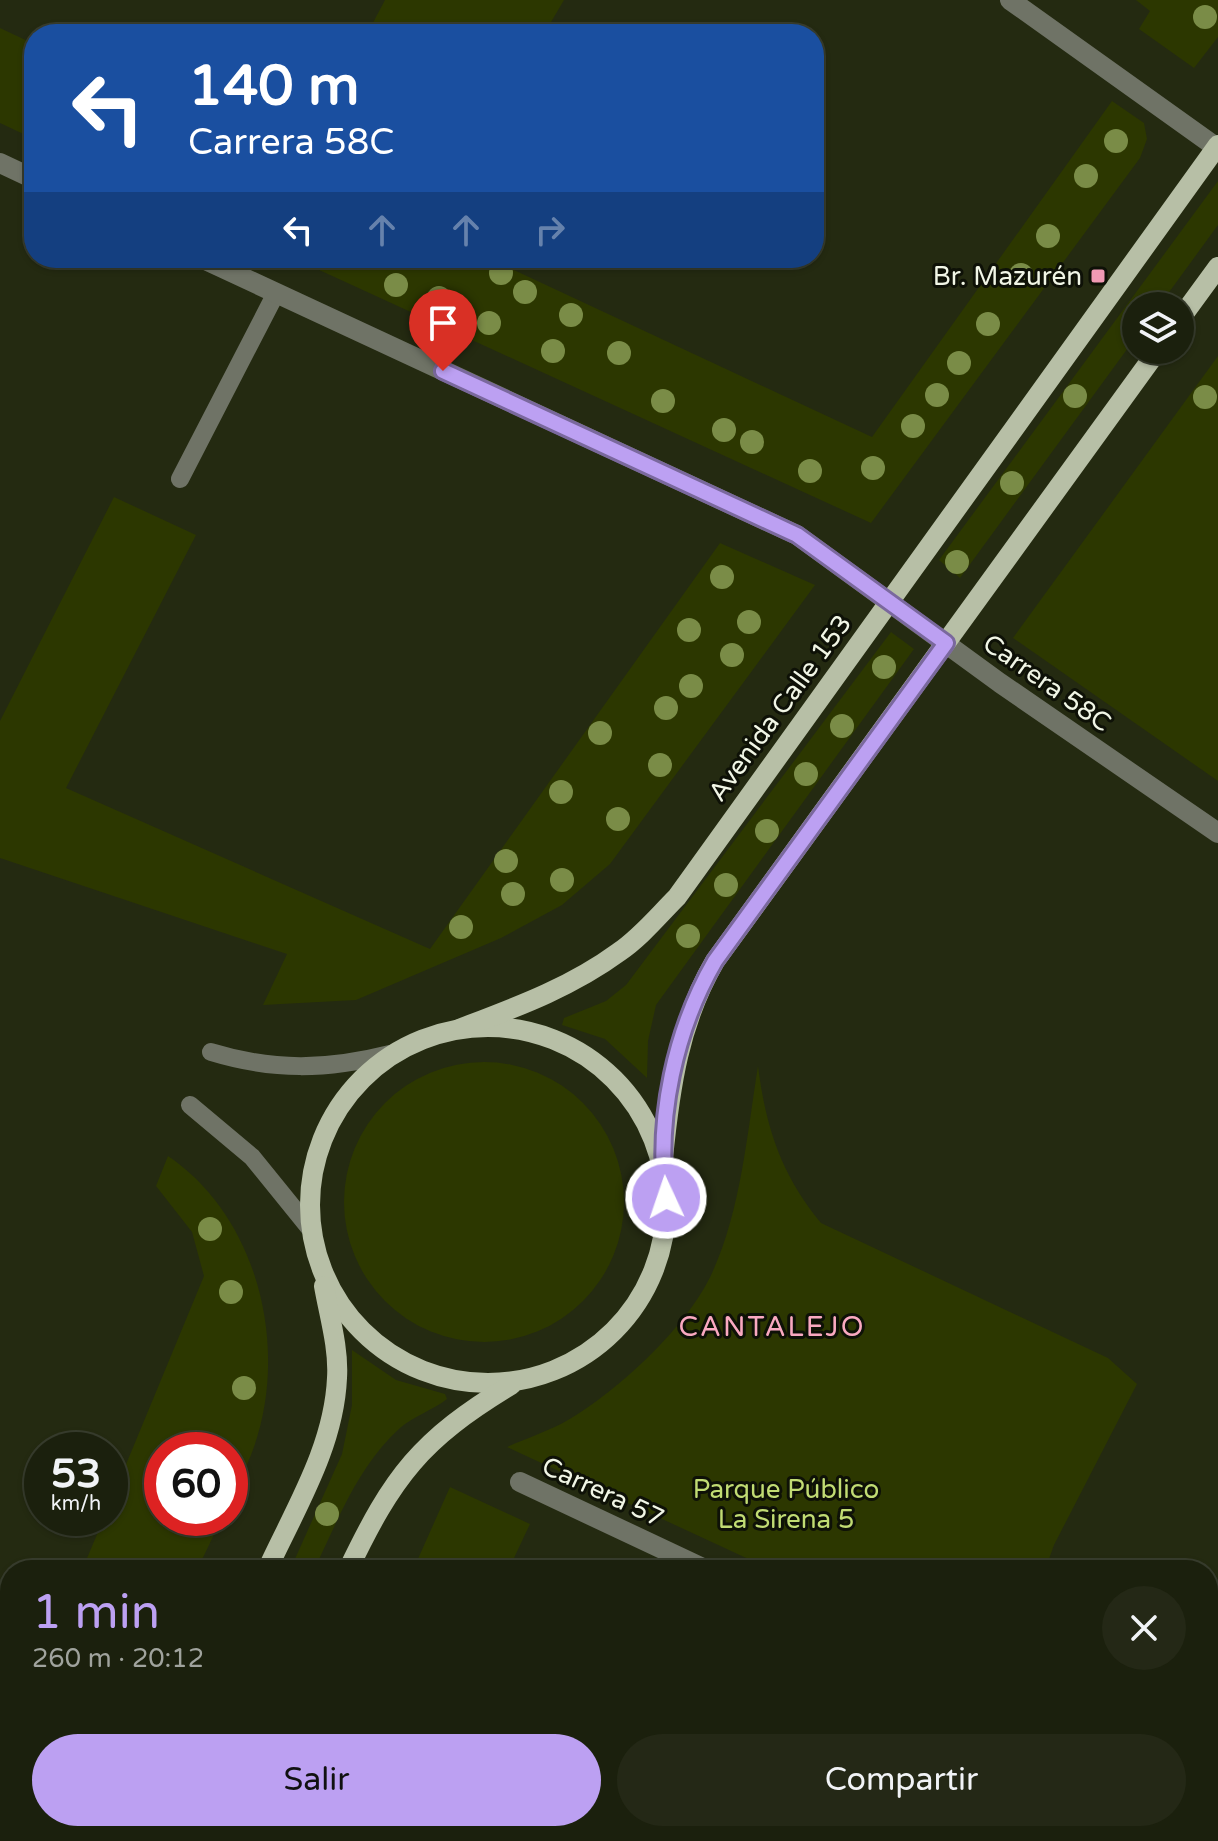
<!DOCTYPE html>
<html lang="es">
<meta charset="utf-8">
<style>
:root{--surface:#1b200d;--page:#242816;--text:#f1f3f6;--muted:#a0a39d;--line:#393e2e;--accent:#bca0f2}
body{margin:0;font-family:"Varela Round",sans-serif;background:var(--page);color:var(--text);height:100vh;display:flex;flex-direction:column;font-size:30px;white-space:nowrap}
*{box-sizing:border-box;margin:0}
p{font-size:26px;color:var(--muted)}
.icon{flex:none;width:44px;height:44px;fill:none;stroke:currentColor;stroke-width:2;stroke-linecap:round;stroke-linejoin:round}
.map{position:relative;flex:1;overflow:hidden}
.details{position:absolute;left:0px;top:1560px;width:1218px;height:282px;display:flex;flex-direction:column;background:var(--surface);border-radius:32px 32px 0 0;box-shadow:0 2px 6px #0004,0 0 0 2px var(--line)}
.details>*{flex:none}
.hud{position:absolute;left:24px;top:24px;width:800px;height:244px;border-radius:32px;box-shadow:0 2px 6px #0004,0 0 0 2px var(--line);background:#1a4fa0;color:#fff;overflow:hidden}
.tools{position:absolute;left:1122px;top:292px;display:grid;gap:16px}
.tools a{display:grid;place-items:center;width:72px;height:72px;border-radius:50%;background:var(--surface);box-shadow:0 2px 6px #0004,0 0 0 2px var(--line);font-size:40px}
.speed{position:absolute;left:24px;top:1432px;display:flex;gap:16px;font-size:40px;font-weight:700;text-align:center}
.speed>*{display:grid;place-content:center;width:104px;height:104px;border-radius:50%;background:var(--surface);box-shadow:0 2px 6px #0004,0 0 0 2px var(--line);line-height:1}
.speed small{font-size:20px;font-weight:400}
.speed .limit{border:12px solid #d22;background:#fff;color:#111}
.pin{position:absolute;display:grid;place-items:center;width:68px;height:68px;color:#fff;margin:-82px -34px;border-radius:50% 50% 50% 0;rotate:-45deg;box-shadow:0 0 8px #0007}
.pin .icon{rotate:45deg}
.me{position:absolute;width:88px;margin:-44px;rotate:357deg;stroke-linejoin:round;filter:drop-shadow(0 0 6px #0008)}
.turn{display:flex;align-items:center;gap:28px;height:168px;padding:0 32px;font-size:36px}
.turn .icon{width:104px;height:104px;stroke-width:2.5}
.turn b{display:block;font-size:56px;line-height:68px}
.lanes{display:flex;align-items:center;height:76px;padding:0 32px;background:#0003;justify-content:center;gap:40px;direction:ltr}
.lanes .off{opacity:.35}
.round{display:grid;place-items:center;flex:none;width:84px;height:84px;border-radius:42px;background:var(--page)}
.overview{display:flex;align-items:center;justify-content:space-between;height:136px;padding:0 32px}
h1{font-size:48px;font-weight:600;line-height:60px;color:var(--accent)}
.button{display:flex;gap:16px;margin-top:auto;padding:16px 32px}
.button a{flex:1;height:92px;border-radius:48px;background:var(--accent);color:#111;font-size:32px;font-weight:600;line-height:92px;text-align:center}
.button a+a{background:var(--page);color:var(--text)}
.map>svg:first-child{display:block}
.green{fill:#2c3700}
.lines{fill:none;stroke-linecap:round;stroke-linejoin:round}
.service{stroke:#6f7366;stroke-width:18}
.minor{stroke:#6f7366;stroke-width:20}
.tertiary{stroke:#6f7366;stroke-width:20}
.primary{stroke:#b7bfa6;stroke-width:20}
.tree{fill:#7a8c47}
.route-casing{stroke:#7a689d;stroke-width:20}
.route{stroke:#bca0f2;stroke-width:14}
.poi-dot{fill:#f19ab4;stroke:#0e1107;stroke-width:3}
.labels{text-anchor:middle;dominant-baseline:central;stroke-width:6;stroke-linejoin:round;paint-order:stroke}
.poi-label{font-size:26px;fill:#f1f6e6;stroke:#0e1107;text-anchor:end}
.street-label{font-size:26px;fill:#f1f6e6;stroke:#0e1107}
.park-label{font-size:26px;fill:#c1dc73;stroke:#0e1107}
.neighbourhood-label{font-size:28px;letter-spacing:2px;fill:#faa9c0;stroke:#0e1107}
</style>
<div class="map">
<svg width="1218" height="1841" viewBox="0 0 1218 1841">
<rect width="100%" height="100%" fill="#242a11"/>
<g class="green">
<path d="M385,0H564L544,34H367Z"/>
<path d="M1136,0H1218V37L1194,68L1139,29L1150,11Z"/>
<path d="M0,28L34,44V139L0,123Z"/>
<path d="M1112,101L1144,123L1147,139L1140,158L871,523L293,258H488L872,437Z"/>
<path d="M1218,181V225L1159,306H1136V337L960,578L939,560Z"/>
<path d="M1218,356V781L1013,638Z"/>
<path d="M114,497L196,535L66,788L430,949L720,543L815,585L610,864L562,905L501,938L356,1000L263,1005L287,954L0,858V721Z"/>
<path d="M891,632L914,649L656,1005L648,1041L647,1078L605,1039L562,1025L564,1018L606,1001L626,985Z"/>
<circle cx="484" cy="1202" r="140"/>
<path d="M758,1066C766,1128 781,1174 821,1223L1108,1358L1137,1384L1054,1545L1045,1570H772L507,1447C527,1438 549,1431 568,1420C618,1391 688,1326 712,1273C741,1210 747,1134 758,1066Z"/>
<path d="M168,1156C260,1218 291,1353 251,1455C245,1471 237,1485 230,1500V1450H162V1518H222L197,1570H82L104,1518H110V1503L204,1276L192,1232L156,1186Z"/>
<path d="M352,1350L396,1380L445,1394L447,1399C433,1410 414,1416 400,1428C358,1466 338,1520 314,1570H290L342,1454L352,1405Z"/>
<path d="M450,1487L530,1524L514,1558L541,1570H413Z"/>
<path d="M10,1764V1832H73L69,1841H0V1804Z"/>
<path d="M967,1832H1109L1112,1840L963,1841Z"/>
</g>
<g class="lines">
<g class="service">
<path d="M180,479L276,293"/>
<path d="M211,1052C273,1071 327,1070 390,1054"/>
<path d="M190,1105L252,1157L312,1231"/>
</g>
<g class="minor">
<path d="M1010,0L1216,147"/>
<path d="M520,1482L707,1570"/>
<path d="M1155,1832L1164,1841"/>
<path d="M919,1841L923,1832"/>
</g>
<g class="tertiary">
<path d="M0,163L34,179"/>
<path d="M201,258L797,535L1000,683L1218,833"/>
</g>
<g class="primary">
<path d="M1180,319L1218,267"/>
<circle cx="488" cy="1205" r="178"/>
<path d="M459,1029C514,1008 570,988 619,952C641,937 658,916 677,897L1218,145"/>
<path d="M663,1158C670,1087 679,1023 715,961L1158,350"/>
<path d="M267,1570C295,1509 334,1447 337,1378C339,1348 329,1315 324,1286"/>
<path d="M348,1570C393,1476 420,1440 511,1385"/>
<path d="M138,1841L143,1832"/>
<path d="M217,1841L222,1832"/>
</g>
</g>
<g class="tree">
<circle cx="1205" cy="17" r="12"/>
<circle cx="1116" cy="141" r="12"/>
<circle cx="1086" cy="176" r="12"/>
<circle cx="1048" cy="236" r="12"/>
<circle cx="501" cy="273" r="12"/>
<circle cx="1021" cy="275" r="12"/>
<circle cx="396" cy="285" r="12"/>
<circle cx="525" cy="292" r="12"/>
<circle cx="439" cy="298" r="12"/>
<circle cx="571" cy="315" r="12"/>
<circle cx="489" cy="323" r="12"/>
<circle cx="988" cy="324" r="12"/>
<circle cx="553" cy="351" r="12"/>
<circle cx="619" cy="353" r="12"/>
<circle cx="959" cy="363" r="12"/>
<circle cx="937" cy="395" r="12"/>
<circle cx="1075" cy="396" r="12"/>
<circle cx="1205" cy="397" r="12"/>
<circle cx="663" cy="401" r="12"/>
<circle cx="913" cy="426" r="12"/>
<circle cx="724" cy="430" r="12"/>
<circle cx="752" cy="442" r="12"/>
<circle cx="873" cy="468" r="12"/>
<circle cx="810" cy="471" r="12"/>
<circle cx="1012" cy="483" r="12"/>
<circle cx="957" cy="562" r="12"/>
<circle cx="722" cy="577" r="12"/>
<circle cx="749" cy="622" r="12"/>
<circle cx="689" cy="630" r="12"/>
<circle cx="732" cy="655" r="12"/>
<circle cx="884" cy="667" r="12"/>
<circle cx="691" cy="686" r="12"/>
<circle cx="666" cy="708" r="12"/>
<circle cx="842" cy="726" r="12"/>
<circle cx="600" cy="733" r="12"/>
<circle cx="660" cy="765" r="12"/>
<circle cx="806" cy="774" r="12"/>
<circle cx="561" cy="792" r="12"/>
<circle cx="618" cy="819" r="12"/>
<circle cx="767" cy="831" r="12"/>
<circle cx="506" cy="861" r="12"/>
<circle cx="562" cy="880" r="12"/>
<circle cx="726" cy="885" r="12"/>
<circle cx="513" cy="894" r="12"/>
<circle cx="461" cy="927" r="12"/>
<circle cx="688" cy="936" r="12"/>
<circle cx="210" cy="1229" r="12"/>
<circle cx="231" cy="1292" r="12"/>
<circle cx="244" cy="1388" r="12"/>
<circle cx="327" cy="1514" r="12"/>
</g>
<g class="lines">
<g class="route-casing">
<path id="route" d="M443,371L797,535L946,643L715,961C675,1030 656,1118 666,1198"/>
</g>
<use href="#route" class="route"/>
</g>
<rect class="poi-dot" x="1090" y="268" width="16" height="16" rx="4"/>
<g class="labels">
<g class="poi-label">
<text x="1082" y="276">Br. Mazurén</text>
</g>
<g class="street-label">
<text transform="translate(1047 683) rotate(35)">Carrera 58C</text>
<text transform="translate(780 708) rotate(-54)">Avenida Calle 153</text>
<text transform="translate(603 1492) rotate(25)">Carrera 57</text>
</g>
<g class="park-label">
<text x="786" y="1489">Parque Público<tspan x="786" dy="30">La Sirena 5</tspan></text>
</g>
<g class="neighbourhood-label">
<text x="772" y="1327">CANTALEJO</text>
</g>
</g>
</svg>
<div class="tools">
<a><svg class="icon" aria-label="layers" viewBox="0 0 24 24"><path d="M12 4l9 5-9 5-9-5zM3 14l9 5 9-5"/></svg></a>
</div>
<div class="speed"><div>53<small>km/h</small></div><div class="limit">60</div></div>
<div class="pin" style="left:443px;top:371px;background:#d93025"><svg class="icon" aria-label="arrive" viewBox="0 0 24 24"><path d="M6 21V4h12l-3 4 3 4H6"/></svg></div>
<svg class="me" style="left:666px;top:1198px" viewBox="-20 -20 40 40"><circle r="17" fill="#bca0f2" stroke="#fff" stroke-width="3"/><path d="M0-11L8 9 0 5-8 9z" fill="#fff"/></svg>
<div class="hud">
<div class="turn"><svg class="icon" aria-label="left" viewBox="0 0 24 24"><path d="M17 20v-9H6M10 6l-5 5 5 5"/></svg><div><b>140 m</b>Carrera 58C</div></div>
<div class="lanes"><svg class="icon" aria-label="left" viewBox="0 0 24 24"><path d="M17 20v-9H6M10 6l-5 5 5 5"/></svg><svg class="icon off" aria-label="ahead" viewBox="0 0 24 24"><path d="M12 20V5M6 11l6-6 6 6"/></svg><svg class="icon off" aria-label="ahead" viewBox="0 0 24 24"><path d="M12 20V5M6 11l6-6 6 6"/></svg><svg class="icon off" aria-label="right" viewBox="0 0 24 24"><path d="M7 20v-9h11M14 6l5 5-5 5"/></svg></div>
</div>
<section class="details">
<div class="overview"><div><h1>1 min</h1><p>260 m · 20:12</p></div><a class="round"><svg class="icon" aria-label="close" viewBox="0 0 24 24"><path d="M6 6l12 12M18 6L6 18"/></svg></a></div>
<div class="button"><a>Salir</a><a>Compartir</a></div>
</section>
</div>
